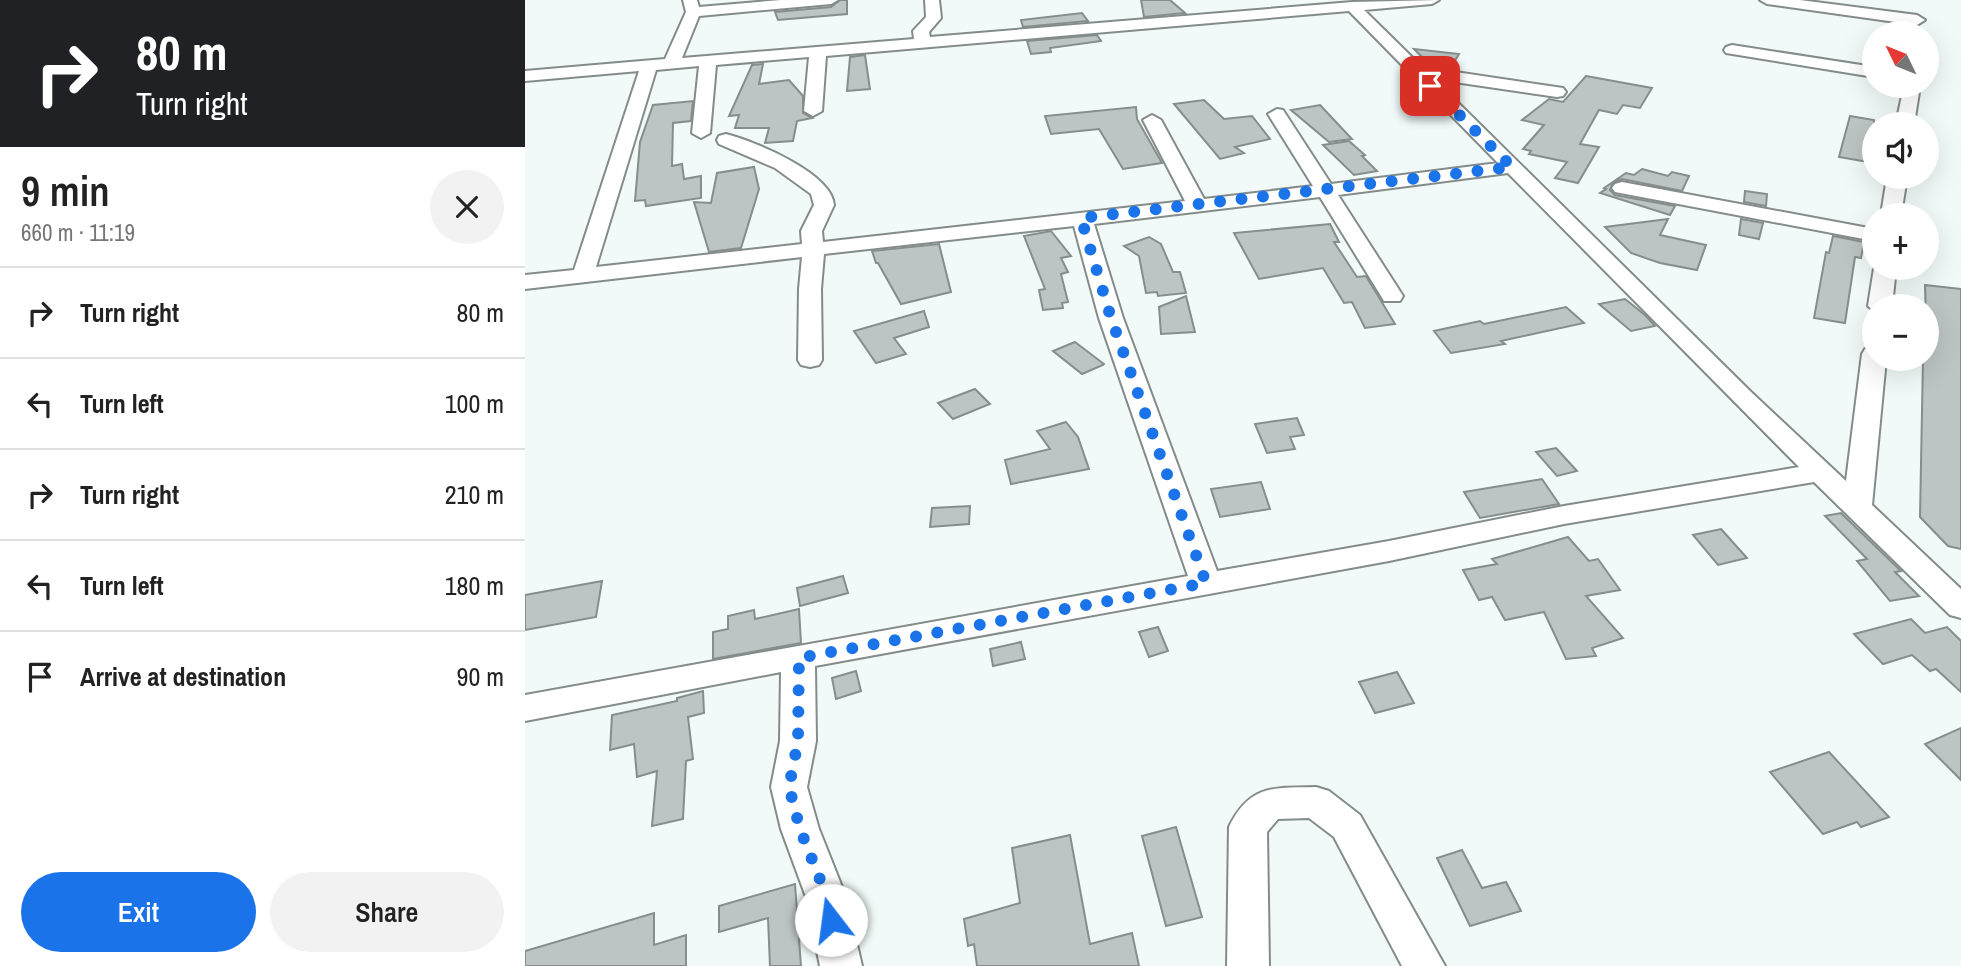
<!DOCTYPE html>
<meta charset="utf-8">
<style>
:root{--surface:#fff;--page:#f2f2f2;--text:#222;--muted:#767676;--line:#e0e0e0;--accent:#1a73e8}
body{margin:0;font-family:"Archivo Narrow",sans-serif;background:var(--page);color:var(--text);height:100vh;display:flex;flex-direction:column;font-size:26px;white-space:nowrap}
*{box-sizing:border-box;margin:0}
p{font-size:23px;color:var(--muted)}
.icon{flex:none;width:38px;height:38px;fill:none;stroke:currentColor;stroke-width:2;stroke-linecap:round;stroke-linejoin:round}
.map{position:relative;flex:1;overflow:hidden}
.side{display:flex;flex-direction:column;background:var(--surface);width:525px}
.side>*{flex:none}
.hud{background:#202124;color:#fff;overflow:hidden}
.needle{width:46px;rotate:313deg}
.fabs{position:absolute;left:1337px;top:21px;display:grid;gap:14px}
.fabs a{display:grid;place-items:center;width:77px;height:77px;border-radius:50%;background:var(--surface);box-shadow:0 7px 28px #0002;font-size:35px}
.pin{position:absolute;display:grid;place-items:center;width:60px;height:60px;color:#fff;margin:-30px;border-radius:14px;box-shadow:0 4px 10px #0006}
.me{position:absolute;width:77px;margin:-38px;rotate:345deg;stroke-linejoin:round;filter:drop-shadow(0 0 5px #0008)}
.turn{display:flex;align-items:center;gap:24px;height:147px;padding:0 21px;font-size:32px}
.turn .icon{width:91px;height:91px;stroke-width:2.5}
.turn b{display:block;font-size:49px;line-height:60px}
.round{display:grid;place-items:center;flex:none;width:74px;height:74px;border-radius:37px;background:var(--page)}
.headline{display:flex;align-items:center;justify-content:space-between;height:119px;padding:0 21px}
h1{font-size:42px;font-weight:600;line-height:52px}
.action{display:flex;gap:14px;margin-top:auto;padding:14px 21px}
.action a{flex:1;height:80px;border-radius:42px;background:var(--accent);color:#fff;font-size:28px;font-weight:600;line-height:80px;text-align:center}
.action a+a{background:var(--page);color:var(--text)}
ul{padding:0;list-style:none}
li{display:flex;align-items:center;gap:21px;height:91px;padding:0 21px;border-top:2px solid var(--line)}
li div{flex:1}
li b{display:block;font-size:26px}
li em{font-style:normal}
main{display:flex;flex:1;min-height:0}
.map>svg:first-child{display:block}
.building{fill:#bdc5c4;stroke:#868e8d;stroke-width:2}
.lines{fill:none;stroke-linecap:round;stroke-linejoin:round}
.minor-casing{stroke:#848c8a;stroke-width:4}
.minor{fill:#fff;fill-rule:evenodd}
.route{stroke:#1a73e8;stroke-width:12;stroke-dasharray:0 21.6}
</style>
<main>
<section class="side">
<div class="hud">
<div class="turn"><svg class="icon" aria-label="right" viewBox="0 0 24 24"><path d="M7 20v-9h11M14 6l5 5-5 5"/></svg><div><b>80 m</b>Turn right</div></div>
</div>
<div class="headline"><div><h1>9 min</h1><p>660 m · 11:19</p></div><a class="round"><svg class="icon" aria-label="close" viewBox="0 0 24 24"><path d="M6 6l12 12M18 6L6 18"/></svg></a></div>
<ul>
<li><svg class="icon" aria-label="right" viewBox="0 0 24 24"><path d="M7 20v-9h11M14 6l5 5-5 5"/></svg><div><b>Turn right</b></div><em>80 m</em></li>
<li><svg class="icon" aria-label="left" viewBox="0 0 24 24"><path d="M17 20v-9H6M10 6l-5 5 5 5"/></svg><div><b>Turn left</b></div><em>100 m</em></li>
<li><svg class="icon" aria-label="right" viewBox="0 0 24 24"><path d="M7 20v-9h11M14 6l5 5-5 5"/></svg><div><b>Turn right</b></div><em>210 m</em></li>
<li><svg class="icon" aria-label="left" viewBox="0 0 24 24"><path d="M17 20v-9H6M10 6l-5 5 5 5"/></svg><div><b>Turn left</b></div><em>180 m</em></li>
<li><svg class="icon" aria-label="arrive" viewBox="0 0 24 24"><path d="M6 21V4h12l-3 4 3 4H6"/></svg><div><b>Arrive at destination</b></div><em>90 m</em></li>
</ul>
<div class="action"><a>Exit</a><a>Share</a></div>
</section>
<div class="map">
<svg width="1436" height="966" viewBox="0 0 1436 966">
<rect width="100%" height="100%" fill="#f1faf8"/>
<g class="building">
<path d="M315,0H322V14L253,20L250,12L306,7Z"/>
<path d="M616,0H645L660,13L619,17Z"/>
<path d="M557,13L563,21L498,27L496,20Z"/>
<path d="M572,35L576,41L525,48L526,52L506,54L502,41Z"/>
<path d="M889,49L934,54L925,69L906,66Z"/>
<path d="M340,55L345,89L322,91L325,57Z"/>
<path d="M238,64L234,84L264,80L278,96V113L287,118L272,121L268,141L240,143L244,128H210L214,115L204,116L227,65Z"/>
<path d="M1061,76L1127,88L1115,108L1098,105L1092,114L1074,110L1055,144L1074,147L1053,183L1030,178L1042,162L1004,154L1006,151L998,149L1019,125L997,120L1024,99L1038,102Z"/>
<path d="M679,100L699,119L727,116L745,139L710,147L719,153L695,159L649,104Z"/>
<path d="M168,101L166,121L148,123L147,166L157,164L159,179L176,176V198L121,206L120,200L110,201L115,142L128,105Z"/>
<path d="M795,105L827,139L804,142L766,110Z"/>
<path d="M611,107L612,119L637,163L598,169L574,129L526,134L520,116Z"/>
<path d="M1325,116L1349,120V163L1314,157Z"/>
<path d="M824,141L840,155L837,156L852,171L829,175L798,145Z"/>
<path d="M229,167L234,189L216,248L184,252L169,202L186,203L192,173Z"/>
<path d="M1117,169L1143,176L1147,172L1164,176L1157,191L1097,179L1088,182L1085,190L1090,195L1150,206L1145,215L1075,193L1081,189L1079,188L1101,173L1109,175Z"/>
<path d="M1220,191L1242,194L1241,206L1219,202Z"/>
<path d="M1143,219L1135,235L1181,245L1172,270L1135,263L1106,253L1080,227Z"/>
<path d="M1216,219L1238,223L1234,239L1214,235Z"/>
<path d="M805,224L814,242H809L832,277L841,276L870,324L840,328L827,302L819,303L798,268L734,279L709,233Z"/>
<path d="M526,231L546,256L536,258L543,272L536,274L543,302L537,303L538,308L518,310L514,290L520,289L499,236Z"/>
<path d="M1308,236L1339,242L1336,258L1330,257L1320,323L1289,318L1301,252L1304,253Z"/>
<path d="M624,237L636,244L648,272H655L661,293L633,296L632,292L621,293L614,256L599,246Z"/>
<path d="M414,244L426,292L376,304L353,263H351L347,251Z"/>
<path d="M1400,285L1436,289V549L1423,546L1395,517L1398,359H1402Z"/>
<path d="M661,296L670,332L636,334L634,307Z"/>
<path d="M1100,299L1120,315L1130,326L1106,331L1074,304Z"/>
<path d="M1041,307L1059,323L976,341L980,344L926,353L909,331L955,321L959,324Z"/>
<path d="M399,311L404,327L369,338L381,354L351,363L329,331Z"/>
<path d="M550,342L579,364L578,365L557,374L528,351Z"/>
<path d="M450,389L465,404L428,419L413,403Z"/>
<path d="M772,418L779,435L765,437L770,449L742,453L730,424Z"/>
<path d="M541,422L553,437L564,469L486,484L480,460L525,449L512,431Z"/>
<path d="M1031,448L1052,471L1032,476L1011,452Z"/>
<path d="M1017,479L1034,504L955,518L939,492Z"/>
<path d="M736,482L745,509L695,517L686,489Z"/>
<path d="M445,506L444,524L405,527L407,508Z"/>
<path d="M1316,513L1376,571L1370,572L1394,596L1365,601L1332,561L1342,559L1300,516Z"/>
<path d="M1196,529L1222,558L1193,565L1168,535Z"/>
<path d="M1043,537L1064,561L1073,559L1095,590L1061,596L1098,638L1067,648L1071,656L1041,659L1019,612L980,620L967,597L954,600L938,570L972,564L967,559Z"/>
<path d="M318,576L323,593L275,606L272,588Z"/>
<path d="M77,581L71,617L0,630V595Z"/>
<path d="M274,609L276,643L188,659V632L203,629V616L229,610L230,619Z"/>
<path d="M1386,619L1400,633L1422,627L1436,641V692L1411,669L1405,671L1387,655L1358,664L1329,634Z"/>
<path d="M633,627L643,651L624,657L614,632Z"/>
<path d="M496,642L500,659L468,666L465,649Z"/>
<path d="M331,671L336,691L311,699L307,678Z"/>
<path d="M872,672L889,703L850,713L834,682Z"/>
<path d="M178,691L179,713L163,717L168,759L161,761L158,819L127,826L132,771L112,777L109,744L85,750L87,715L152,701V698Z"/>
<path d="M1436,728V780L1400,744Z"/>
<path d="M1304,752L1364,817L1336,827L1332,822L1298,834L1245,772Z"/>
<path d="M651,827L677,917L641,926L617,836Z"/>
<path d="M545,835L565,944L607,933L614,966H452L449,944L443,946L439,919L495,903L487,848Z"/>
<path d="M937,850L957,888L981,882L996,911L945,926L912,858Z"/>
<path d="M270,884L276,966H245L243,918L194,932V906Z"/>
<path d="M129,913V945L161,935V966H0V951Z"/>
</g>
<g class="lines">
<g class="minor-casing">
<g id="minor">
<path d="M158,0H172L174,7L256,0H313L306,4L174,16L157,58L389,39L388,31L401,17L400,0H414L416,18L404,32L405,37L827,2L914,0L907,4L839,10L897,67L1038,88L1041,92L1038,96L1032,97L909,79L1225,391L1321,481L1337,354L1340,349L1349,347V359H1361L1347,505L1436,589V618L1425,615L1289,482L1039,524L864,561L290,666L291,741L282,787L294,829L321,897L337,966H295L281,897L256,829L246,787L255,741L256,672L0,721V695L663,576L574,318L549,226L299,254L296,289L297,360L294,365L285,367L276,365L273,360L274,289L277,257L0,289V275L49,270L114,71L0,81V71L140,59L161,12ZM824,11L973,163L806,184L758,110L752,109L743,114L788,186L679,199L636,120L627,115L618,120L660,201L298,242L297,231L309,205C307,173 229,141 201,134L194,136L192,140L194,144L250,168L286,194L289,205L276,231L277,244L71,267L131,70L174,66L167,133L176,138L185,133L191,65L284,57L279,111L288,116L297,111L301,56ZM983,173L1274,467L1039,506L864,541L692,571L598,318L569,224L795,197L856,296L859,301H875L878,296L813,195Z"/>
<path d="M1235,0H1275L1392,15L1400,20L1392,25L1242,4Z"/>
<path d="M1207,45L1349,67V77L1201,53L1199,50L1201,47Z"/>
<path d="M1379,86H1395L1389,124H1371Z"/>
<path d="M1362,177H1382L1376,215H1356Z"/>
<path d="M1097,182L1349,229V241L1090,192L1087,188L1090,184Z"/>
<path d="M1349,268H1371L1367,306H1349V311L1343,306Z"/>
<path d="M791,787L804,791L835,815L920,966H877L809,837L784,818L753,819L742,832L744,966H702L704,827C725,784 749,788 791,787Z"/>
</g>
</g>
<use href="#minor" class="minor"/>
</g>
<g class="lines">
<path class="route" d="M306,920L302,897L275,829L264,787L273,741L274,658L681,583L586,318L556,218L987,167L905,86"/>
</g>
</svg>
<div class="fabs">
<a><svg class="needle" viewBox="-14 -14 28 28"><path d="M0-13l5 13h-10z" fill="#e53935"/><path d="M0 13l5-13h-10z" fill="#767676"/></svg></a>
<a><svg class="icon" aria-label="sound" viewBox="0 0 24 24"><path d="M4 9h4l5-4v14l-5-4H4zM17 9q2 3 0 6"/></svg></a>
<a>+</a>
<a>−</a>
</div>
<div class="pin" style="left:905px;top:86px;background:#d93025"><svg class="icon" aria-label="arrive" viewBox="0 0 24 24"><path d="M6 21V4h12l-3 4 3 4H6"/></svg></div>
<svg class="me" style="left:306px;top:920px" viewBox="-20 -20 40 40"><circle r="19" fill="#fff"/><path d="M0-13L10 11 0 6-10 11z" fill="#1a73e8"/></svg>
</div>
</main>
